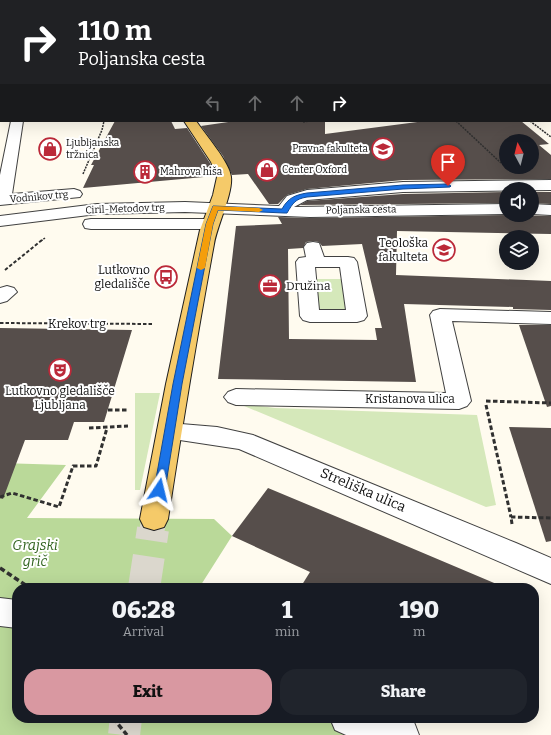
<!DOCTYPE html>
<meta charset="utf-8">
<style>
:root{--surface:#171b24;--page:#20242c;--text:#f1f3f6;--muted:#9ea1a6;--accent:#d998a1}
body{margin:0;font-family:Bitter,serif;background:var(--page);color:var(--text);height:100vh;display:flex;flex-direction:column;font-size:15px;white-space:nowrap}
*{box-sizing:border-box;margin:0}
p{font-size:13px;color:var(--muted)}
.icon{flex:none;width:22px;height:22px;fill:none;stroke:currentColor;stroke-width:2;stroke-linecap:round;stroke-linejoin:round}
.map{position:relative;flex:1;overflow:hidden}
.drawer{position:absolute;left:12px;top:583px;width:527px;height:140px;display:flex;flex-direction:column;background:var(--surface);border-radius:16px;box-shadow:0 4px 16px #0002}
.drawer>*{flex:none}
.banner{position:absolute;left:0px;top:0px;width:551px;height:122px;box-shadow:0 4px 16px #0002;background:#202124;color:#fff;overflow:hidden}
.needle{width:26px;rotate:353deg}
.controls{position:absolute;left:499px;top:134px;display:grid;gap:8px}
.controls a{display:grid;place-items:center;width:40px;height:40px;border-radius:50%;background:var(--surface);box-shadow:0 4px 16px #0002;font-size:20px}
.pin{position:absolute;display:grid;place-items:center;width:34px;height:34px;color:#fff;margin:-41px -17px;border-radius:50% 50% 50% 0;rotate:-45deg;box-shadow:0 0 4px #0007}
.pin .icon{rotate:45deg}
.me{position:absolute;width:44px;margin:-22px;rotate:10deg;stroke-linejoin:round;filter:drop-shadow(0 0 3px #0008)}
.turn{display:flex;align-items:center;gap:14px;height:84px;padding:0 12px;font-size:18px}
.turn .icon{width:52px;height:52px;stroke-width:2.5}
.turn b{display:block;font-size:28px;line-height:34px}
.lanes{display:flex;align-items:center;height:38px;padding:0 12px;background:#0003;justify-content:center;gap:20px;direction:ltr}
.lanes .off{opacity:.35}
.eta{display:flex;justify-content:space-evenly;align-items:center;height:68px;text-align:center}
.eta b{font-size:24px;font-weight:800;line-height:28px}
.primary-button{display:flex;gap:8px;margin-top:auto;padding:8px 12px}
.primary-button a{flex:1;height:46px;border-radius:16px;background:var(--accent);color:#111;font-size:16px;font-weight:800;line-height:46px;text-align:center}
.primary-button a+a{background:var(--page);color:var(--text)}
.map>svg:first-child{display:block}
.green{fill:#d5e8ba}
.forest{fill:#bad999}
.building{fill:#564e4b;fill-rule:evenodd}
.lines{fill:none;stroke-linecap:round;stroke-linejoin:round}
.major-tunnel-far1{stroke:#dbd7cd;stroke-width:25;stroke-dasharray:25 12;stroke-linecap:butt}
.major-tunnel{stroke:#dbd7cd;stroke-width:32;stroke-dasharray:32 16;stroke-linecap:butt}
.minor-casing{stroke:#414141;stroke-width:2}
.major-casing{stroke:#1f1f1f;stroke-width:2}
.path-far3{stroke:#303030;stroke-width:1.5;stroke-dasharray:2 1;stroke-linecap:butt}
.path-far2{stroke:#303030;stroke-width:2;stroke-dasharray:3.5 2;stroke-linecap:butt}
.path-far1{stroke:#303030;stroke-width:3;stroke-dasharray:4.5 2.5;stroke-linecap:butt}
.path{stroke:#303030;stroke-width:3.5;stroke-dasharray:5.5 3;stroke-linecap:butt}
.minor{fill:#fff;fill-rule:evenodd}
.major{fill:#f5ca69;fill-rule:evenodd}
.route{fill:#1a73e8;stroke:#114b97}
.slow{fill:#f59e0b}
.labels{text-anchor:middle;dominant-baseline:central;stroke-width:4;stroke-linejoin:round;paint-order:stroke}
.far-poi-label{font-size:10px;fill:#0e0e0e;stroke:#fff;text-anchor:start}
.far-street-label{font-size:10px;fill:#0e0e0e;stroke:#fff}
.poi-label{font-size:12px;fill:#0e0e0e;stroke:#fff;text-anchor:end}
.street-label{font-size:12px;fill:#0e0e0e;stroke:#fff}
.near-street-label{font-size:14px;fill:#0e0e0e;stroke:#fff}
.near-park-label{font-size:14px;font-style:italic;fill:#326420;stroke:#fff}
</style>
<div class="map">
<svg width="551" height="735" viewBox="0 0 551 735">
<rect width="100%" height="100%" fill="#fffbef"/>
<g class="green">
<path d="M312,279H345L348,309H314Z"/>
<path d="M135,393H160L140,490H135Z"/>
<path d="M237,403L275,408L477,415L496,505L486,507Z"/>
</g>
<path class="forest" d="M0,463L66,465L27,518L214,519L232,536L199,588H17V718H370L384,735H0Z"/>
<g class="building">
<path d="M115,121H171L175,129L187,128L210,163L215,176L83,188L94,165H91Z"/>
<path d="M235,121H325V134L425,121H521L549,144L539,145L551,155V179L403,180L307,189L287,195L278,204H269L248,174L232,175L223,156L201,126ZM506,141H532V167H506Z"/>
<path d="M506,192V203L300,205L307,201L403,194Z"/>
<path d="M532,192H551V204L532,203Z"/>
<path d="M507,215L551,216V234L397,231L396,275L551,281V310L513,309V307L404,304L416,382L218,379L236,226L282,224L278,217L310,218ZM313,241L319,242L322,246L362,244L382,328H375L377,340L289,339L288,249L303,248L306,242Z"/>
<path d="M519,325H551V406L547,407Z"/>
<path d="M0,328L132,330L104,422H74L68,440H25L3,499L0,498Z"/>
<path d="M509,427L551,428V541L546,542Z"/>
<path d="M268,488L383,536L506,588H300L310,572L232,536Z"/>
</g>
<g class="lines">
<path class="major-tunnel-far1" d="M152,530L154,519"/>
<g class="major-tunnel">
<path d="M144,588L153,529"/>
<path d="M124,735L126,718"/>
</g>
<g class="minor-casing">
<g id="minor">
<path d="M246,0H255L246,1Z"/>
<path d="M523,0H533L523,1Z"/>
<rect x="550" y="32" width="1" height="6"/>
<path d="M0,40H1L0,47Z"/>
<rect x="550" y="51" width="1" height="6"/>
<rect x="0" y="65" width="1" height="6"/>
<rect x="550" y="84" width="1" height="6"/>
<rect x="0" y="103" width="1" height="8"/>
<path d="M11,121H23L12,194L74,189L80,191L82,194L80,197L0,205V175Z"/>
<path d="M551,180V190L403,192L307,200L294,207L506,204V214L310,217L185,212L97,214L0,226V216L97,204L185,202L279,206L287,196L307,190L403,182Z"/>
<path d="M532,204L551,205V215L532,214Z"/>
<path d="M91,219H210L216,220L218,224L216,228L210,229H91L85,228L83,224L85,220Z"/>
<path d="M313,242L319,243L324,257H348L354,258L357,262L367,316L364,320L357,322H310L303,320L300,316L296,262L299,258L306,257L304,247L307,243ZM315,267H340L346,310H319Z"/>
<path d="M7,286L14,288L17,292L7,301L0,303V288Z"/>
<path d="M440,309L551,312V324L452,321L471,401L467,406L459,409L236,405L228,402L224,397L228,392L236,389L446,393L430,315L433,311Z"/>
<path d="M169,423L217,427L253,435L516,543L551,558V584L239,449L160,437L157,431L160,425Z"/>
<path d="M0,598L17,600V628L0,626Z"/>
<path d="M330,718H403L414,722L419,735H346L335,730Z"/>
</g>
</g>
<g class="major-casing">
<g id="major">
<rect x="150" y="0" width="8" height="1"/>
<path d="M184,121H196C205,134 230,163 231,177C233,193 217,226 214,244C197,336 182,427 168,519L164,527L154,530L144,527L140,519L166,384L200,230L213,195L217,177L211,162Z"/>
</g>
</g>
<g class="path-far3">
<path d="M456,121L501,163"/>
<path d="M530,121L551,137"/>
<path d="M303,122L309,121"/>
<path d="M83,174L102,130L104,121"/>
<path d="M41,241L45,238"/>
</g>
<g class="path-far2">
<path d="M5,270L42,240"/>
<path d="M0,323L153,324"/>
</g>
<g class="path-far1">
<path d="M486,401L551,403"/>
<path d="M486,405L511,517"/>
<path d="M108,410H127"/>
<path d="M89,428L128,426"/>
<path d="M0,497L12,493L59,507L73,466H96L107,428"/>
<path d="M512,524L511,517L551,518"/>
</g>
<g class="path">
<path d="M0,568L30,588"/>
<path d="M113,718L127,735"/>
</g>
<use href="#minor" class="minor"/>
<use href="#major" class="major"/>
</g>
<path class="route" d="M448,184L451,186L450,187L403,189L307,197C295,199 293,203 287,213H284L218,210L213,224L182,384L165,490L163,493L159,494L156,493L154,490L173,384L206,224L213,206L282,209C288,198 295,195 307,193L403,185Z"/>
<path class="slow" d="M213,206L259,208L263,210L259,212L218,210L213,224L205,268L201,270L197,268L206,224Z"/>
<defs>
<g id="shop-ring" transform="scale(1.15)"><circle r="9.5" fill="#fff" stroke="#bb2939" stroke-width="1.5"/><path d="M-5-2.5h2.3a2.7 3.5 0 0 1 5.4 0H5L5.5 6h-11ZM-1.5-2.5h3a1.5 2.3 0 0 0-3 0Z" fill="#bb2939"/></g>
<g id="university-ring" transform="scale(1.15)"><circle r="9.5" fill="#fff" stroke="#bb2939" stroke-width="1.5"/><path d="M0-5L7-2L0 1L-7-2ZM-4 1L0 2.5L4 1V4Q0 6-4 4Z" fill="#bb2939"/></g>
<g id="building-ring" transform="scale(1.15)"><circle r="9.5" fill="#fff" stroke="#bb2939" stroke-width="1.5"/><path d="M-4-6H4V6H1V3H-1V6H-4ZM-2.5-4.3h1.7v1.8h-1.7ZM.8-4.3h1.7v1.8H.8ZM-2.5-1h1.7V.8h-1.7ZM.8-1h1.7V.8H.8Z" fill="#bb2939"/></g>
<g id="bus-ring" transform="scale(1.15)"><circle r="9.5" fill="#fff" stroke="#bb2939" stroke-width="1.5"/><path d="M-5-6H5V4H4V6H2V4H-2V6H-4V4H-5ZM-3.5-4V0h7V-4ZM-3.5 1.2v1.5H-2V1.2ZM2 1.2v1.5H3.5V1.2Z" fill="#bb2939"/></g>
<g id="office-ring" transform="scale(1.15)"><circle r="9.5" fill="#fff" stroke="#bb2939" stroke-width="1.5"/><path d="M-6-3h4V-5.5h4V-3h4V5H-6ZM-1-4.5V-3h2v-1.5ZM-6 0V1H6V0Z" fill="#bb2939"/></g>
<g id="theatre-ring" transform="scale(1.15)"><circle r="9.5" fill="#fff" stroke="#bb2939" stroke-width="1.5"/><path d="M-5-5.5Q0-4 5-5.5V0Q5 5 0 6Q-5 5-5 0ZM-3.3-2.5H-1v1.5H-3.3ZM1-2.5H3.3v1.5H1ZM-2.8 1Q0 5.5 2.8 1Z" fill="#bb2939"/></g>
</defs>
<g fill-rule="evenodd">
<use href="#shop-ring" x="50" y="149"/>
<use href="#university-ring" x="383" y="149"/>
<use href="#shop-ring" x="267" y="170"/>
<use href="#building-ring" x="145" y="172"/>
<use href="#university-ring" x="444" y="250"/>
<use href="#bus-ring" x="166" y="277"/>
<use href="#office-ring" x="270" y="286"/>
<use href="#theatre-ring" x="60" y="370"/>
</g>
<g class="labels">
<g class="far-poi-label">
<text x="66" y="143">Ljubljanska<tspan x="66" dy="12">tržnica</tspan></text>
<text x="368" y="149" text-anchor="end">Pravna fakulteta</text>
<text x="282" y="170">Center Oxford</text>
<text x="160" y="172">Mahrova hiša</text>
</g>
<g class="far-street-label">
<text transform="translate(39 197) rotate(-5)">Vodnikov trg</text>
<text transform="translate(125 209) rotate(-2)">Ciril-Metodov trg</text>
<text transform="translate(361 210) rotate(-1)">Poljanska cesta</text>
</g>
<g class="poi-label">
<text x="428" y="243">Teološka<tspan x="428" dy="14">fakulteta</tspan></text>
<text x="150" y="270">Lutkovno<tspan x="150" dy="14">gledališče</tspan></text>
<text x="286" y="286" text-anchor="start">Družina</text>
<text x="60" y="391" text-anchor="middle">Lutkovno gledališče<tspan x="60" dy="14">Ljubljana</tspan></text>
</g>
<g class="street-label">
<text x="77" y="324">Krekov trg</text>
<text x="410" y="399">Kristanova ulica</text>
</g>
<g class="near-street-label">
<text transform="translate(363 490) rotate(23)">Streliška ulica</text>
</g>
<g class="near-park-label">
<text x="35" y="545">Grajski<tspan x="35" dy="16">grič</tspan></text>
</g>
</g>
</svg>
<div class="controls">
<a><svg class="needle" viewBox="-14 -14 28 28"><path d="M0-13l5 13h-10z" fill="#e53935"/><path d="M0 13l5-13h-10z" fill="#9ea1a6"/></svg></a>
<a><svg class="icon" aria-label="sound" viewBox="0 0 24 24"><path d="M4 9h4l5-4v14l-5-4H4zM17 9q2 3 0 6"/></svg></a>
<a><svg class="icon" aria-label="layers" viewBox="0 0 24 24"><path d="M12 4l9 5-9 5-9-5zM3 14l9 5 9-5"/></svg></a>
</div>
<div class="pin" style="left:448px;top:186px;background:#d93025"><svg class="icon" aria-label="arrive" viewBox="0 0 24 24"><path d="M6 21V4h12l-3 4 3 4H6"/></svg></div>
<svg class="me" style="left:159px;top:490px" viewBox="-20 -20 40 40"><path d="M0-17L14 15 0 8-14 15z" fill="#1a73e8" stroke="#fff" stroke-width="4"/></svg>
<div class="banner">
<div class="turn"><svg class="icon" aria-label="right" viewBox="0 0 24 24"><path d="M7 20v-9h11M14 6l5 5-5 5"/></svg><div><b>110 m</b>Poljanska cesta</div></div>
<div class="lanes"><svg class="icon off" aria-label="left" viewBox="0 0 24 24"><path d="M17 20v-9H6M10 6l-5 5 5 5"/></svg><svg class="icon off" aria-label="ahead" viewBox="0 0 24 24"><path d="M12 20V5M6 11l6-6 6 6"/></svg><svg class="icon off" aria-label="ahead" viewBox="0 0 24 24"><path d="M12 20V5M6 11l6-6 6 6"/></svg><svg class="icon" aria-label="right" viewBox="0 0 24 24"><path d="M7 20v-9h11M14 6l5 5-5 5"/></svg></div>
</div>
<section class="drawer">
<div class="eta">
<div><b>06:28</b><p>Arrival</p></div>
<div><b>1</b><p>min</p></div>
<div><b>190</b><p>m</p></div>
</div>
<div class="primary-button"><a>Exit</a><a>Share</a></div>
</section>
</div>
